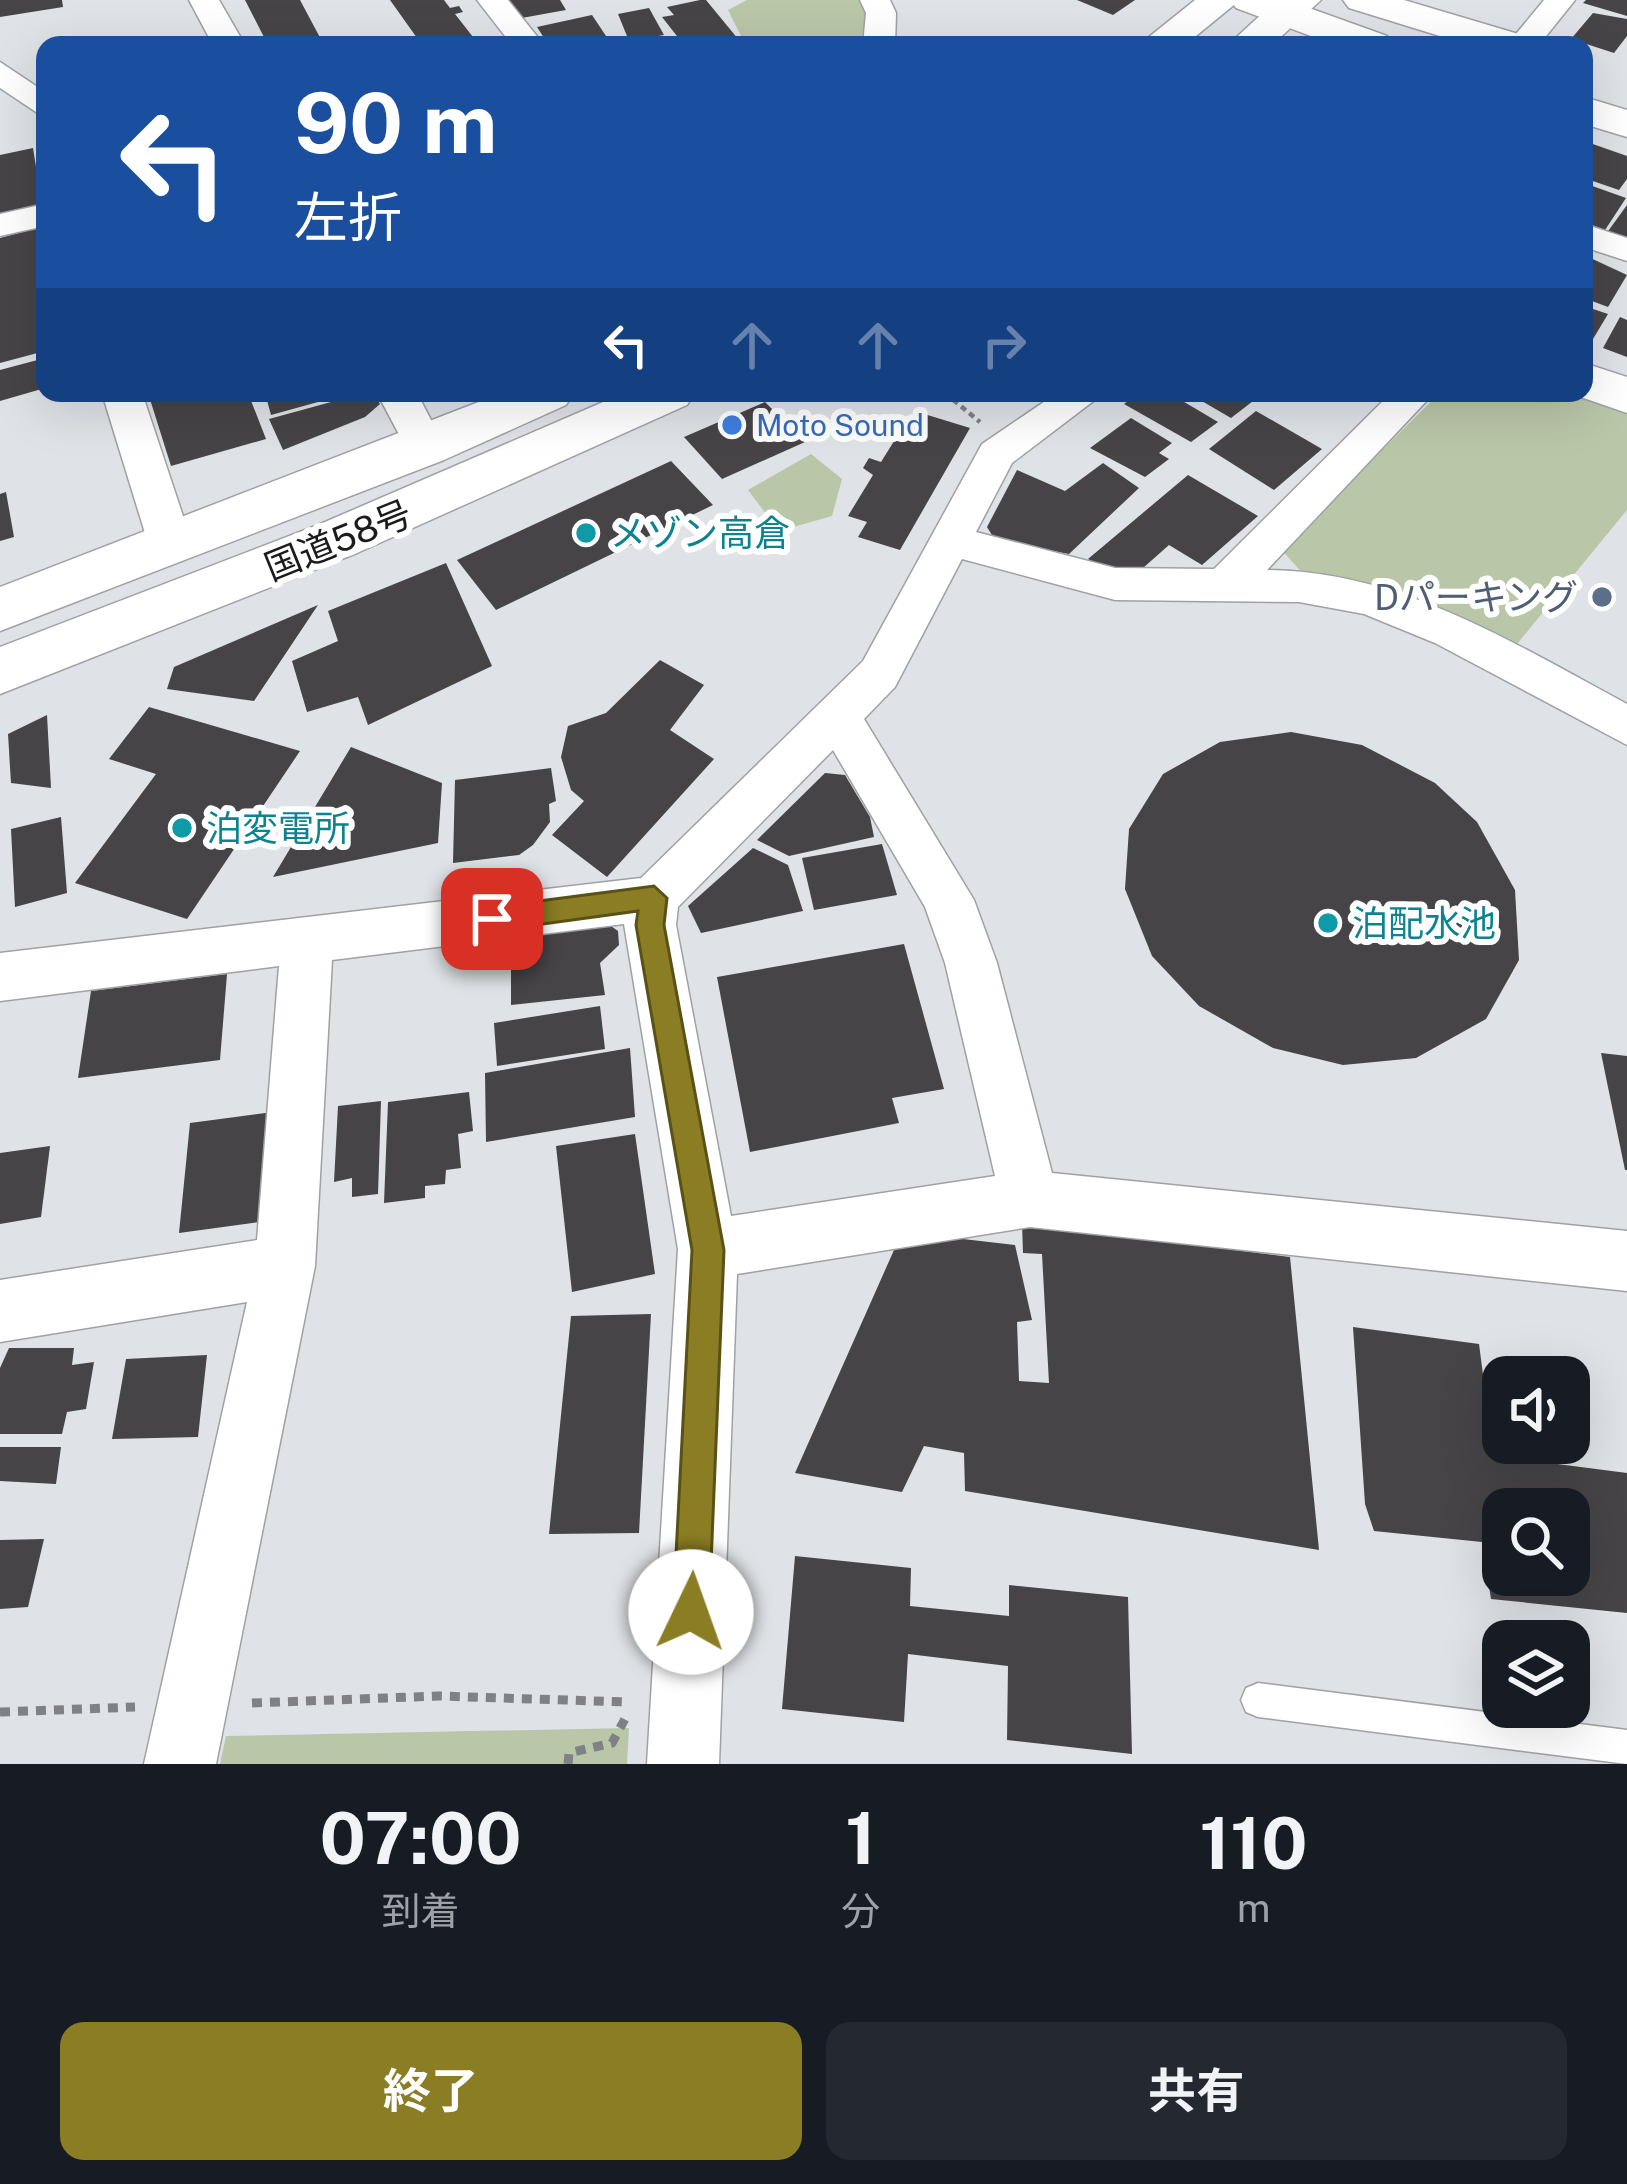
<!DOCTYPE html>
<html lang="ja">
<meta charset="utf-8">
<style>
:root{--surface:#171b24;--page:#242831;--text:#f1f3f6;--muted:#9ea1a6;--accent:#8b7d23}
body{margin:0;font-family:"Public Sans","Noto Sans JP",sans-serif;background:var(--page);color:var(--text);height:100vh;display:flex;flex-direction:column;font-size:45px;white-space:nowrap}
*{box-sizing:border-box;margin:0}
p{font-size:39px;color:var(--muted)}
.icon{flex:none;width:66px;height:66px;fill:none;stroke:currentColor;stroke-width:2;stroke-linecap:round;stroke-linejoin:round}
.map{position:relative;height:1764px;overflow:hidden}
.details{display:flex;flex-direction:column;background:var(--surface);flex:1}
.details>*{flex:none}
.banner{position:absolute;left:36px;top:36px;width:1557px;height:366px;border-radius:24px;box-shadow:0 12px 48px #0002;background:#1a4fa0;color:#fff;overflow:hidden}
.controls{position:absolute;left:1482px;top:1356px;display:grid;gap:24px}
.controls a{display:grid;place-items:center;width:108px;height:108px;border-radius:24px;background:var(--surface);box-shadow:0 12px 48px #0002;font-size:60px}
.pin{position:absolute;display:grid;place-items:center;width:102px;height:102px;color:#fff;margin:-51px;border-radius:24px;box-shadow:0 6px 18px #0006}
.me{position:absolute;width:132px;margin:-66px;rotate:3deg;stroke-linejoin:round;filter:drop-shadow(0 0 9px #0008)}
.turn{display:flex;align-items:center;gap:42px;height:252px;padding:0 60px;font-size:54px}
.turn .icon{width:156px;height:156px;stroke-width:2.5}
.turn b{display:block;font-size:84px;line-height:102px}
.lanes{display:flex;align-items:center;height:114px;padding:0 60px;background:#0003;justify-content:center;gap:60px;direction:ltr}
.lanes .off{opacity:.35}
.eta{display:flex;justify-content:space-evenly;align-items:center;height:204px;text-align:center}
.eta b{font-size:72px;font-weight:700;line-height:84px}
.primary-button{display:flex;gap:24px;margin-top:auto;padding:24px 60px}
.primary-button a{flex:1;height:138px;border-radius:24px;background:var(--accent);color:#fff;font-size:48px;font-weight:700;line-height:138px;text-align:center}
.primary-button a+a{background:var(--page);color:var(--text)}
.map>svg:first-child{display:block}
.green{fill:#bac6a8}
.building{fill:#464447;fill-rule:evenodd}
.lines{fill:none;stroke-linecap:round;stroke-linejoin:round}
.lane-casing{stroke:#9fa1a5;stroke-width:3}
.street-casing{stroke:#9fa1a5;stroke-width:3}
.secondary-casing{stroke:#9fa1a5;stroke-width:3}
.highway-casing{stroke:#9fa1a5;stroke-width:3}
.path-far1{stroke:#7f8184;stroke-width:4.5;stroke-dasharray:6 4.5;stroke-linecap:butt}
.path{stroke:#7f8184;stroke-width:9;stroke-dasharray:10 8;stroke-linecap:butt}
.lane{fill:#fff;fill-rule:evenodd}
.street{fill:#fff;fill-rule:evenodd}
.secondary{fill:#fff;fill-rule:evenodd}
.highway{fill:#fff;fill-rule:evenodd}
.route{fill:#8b7d23;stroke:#5a5117;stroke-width:3}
.shop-dot{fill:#3f7fe0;stroke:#fff;stroke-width:4.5}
.culture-dot{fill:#0f9aa8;stroke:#fff;stroke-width:4.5}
.service-dot{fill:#5c6f8a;stroke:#fff;stroke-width:4.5}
.labels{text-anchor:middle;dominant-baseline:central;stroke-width:12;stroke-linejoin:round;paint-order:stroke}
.far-shop-label{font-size:30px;fill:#366cbe;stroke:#fff;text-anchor:start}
.culture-label{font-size:36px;fill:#0d838f;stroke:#fff;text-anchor:start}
.street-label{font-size:36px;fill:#1a1b1d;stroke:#fff}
.service-label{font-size:36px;fill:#4e5e75;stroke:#fff;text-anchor:end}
</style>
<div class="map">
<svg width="1627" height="1764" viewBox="0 0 1627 1764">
<rect width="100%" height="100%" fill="#dfe2e6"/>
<g class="green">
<path d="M747,0H865L869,13L864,43L756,45L741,36L728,10Z"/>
<path d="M1440,393H1573L1627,413V510L1517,644C1447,611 1382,581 1304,575L1281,549Z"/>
<path d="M811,454L842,479L832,516L779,531L748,490Z"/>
<path d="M629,1728L627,1764H220L226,1736Z"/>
</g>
<g class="building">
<path d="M0,0H62L63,7L0,17Z"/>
<path d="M245,0H300L324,45H268Z"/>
<path d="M390,0H444L450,8L459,6L463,12L455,14L473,37L422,45Z"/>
<path d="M506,0H560L566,10L516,19Z"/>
<path d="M700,0H706L743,45H684L662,17L674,15L667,7Z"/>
<path d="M1077,0H1135L1113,15Z"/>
<path d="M1586,0H1627V16L1583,3Z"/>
<path d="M649,8L664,35L629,41L618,14Z"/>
<path d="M1593,13L1627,19V36L1614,53L1571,39Z"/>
<path d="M592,15L612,45H568L563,38L546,41L537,27Z"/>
<path d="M1587,142L1627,156V179L1619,190L1584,178Z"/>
<path d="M33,148L42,204L0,213V155Z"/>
<path d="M1584,183L1626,198L1605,230L1584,222Z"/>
<path d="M1627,205V241L1606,234Z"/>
<path d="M45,226V351L0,363V238Z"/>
<path d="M1584,255L1627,275L1608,307L1584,298Z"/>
<path d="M1584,306L1608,314L1584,354Z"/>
<path d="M1620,317L1627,320V357L1603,348Z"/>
<path d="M45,358V388L0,401V370Z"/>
<path d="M148,393H248L266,439L171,466Z"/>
<path d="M265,393H347V394L271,415Z"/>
<path d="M364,393H373L380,404L365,417L283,450L269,419Z"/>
<path d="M1139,393H1169L1218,422L1191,442L1124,404Z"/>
<path d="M1188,393H1248L1257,398L1231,418Z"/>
<path d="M765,402L805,442L722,479L684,437Z"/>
<path d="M1256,411L1322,449L1274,490L1209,449Z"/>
<path d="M921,413L970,428L900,550L858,537L867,522L848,516L873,475L863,468L869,458L881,462L906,422L914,424Z"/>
<path d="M1131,418L1172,443L1159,453L1169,459L1145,477L1090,448Z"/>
<path d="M671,461L713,505L496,610L457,560Z"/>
<path d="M1103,463L1139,488L1069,554L995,540L987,527L1017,470L1065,491Z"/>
<path d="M1188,475L1258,516L1202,565L1169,545L1126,583L1088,559Z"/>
<path d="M6,492L14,537L0,541V494Z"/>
<path d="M446,563L492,666L368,725L358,697L307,712L292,661L338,641L328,611Z"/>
<path d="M318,605L254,701L167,689L174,667Z"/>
<path d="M660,660L704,685L670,730L714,759L607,877L552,835L584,801L571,790L561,757L568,726L606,713Z"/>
<path d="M149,707L300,751L187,919L75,883L156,774L109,759Z"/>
<path d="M47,715L51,788L11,783L8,734Z"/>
<path d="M1291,732L1362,745L1435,783L1477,822L1515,890L1519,960L1486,1019L1416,1058L1343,1065L1273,1048L1199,1006L1152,956L1125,889L1129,829L1163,774L1220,742Z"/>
<path d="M351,747L442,783L438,843L273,877Z"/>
<path d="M551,768L556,801L549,804L550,822L533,845L519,855L453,863L455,780Z"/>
<path d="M825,773L845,775L870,817L874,837L789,856L757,840Z"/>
<path d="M61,817L67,893L15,907L11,829Z"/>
<path d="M882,844L897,895L814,910L802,858Z"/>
<path d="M753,848L788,865L803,911L701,933L688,906Z"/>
<path d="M598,917L618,931L619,945L600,963L605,995L511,1005V928Z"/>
<path d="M904,944L944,1089L892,1098L899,1123L750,1152L717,977Z"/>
<path d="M227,974L220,1060L78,1078L91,991Z"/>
<path d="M600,1006L605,1049L497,1066L494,1023Z"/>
<path d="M630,1048L635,1117L486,1142L485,1073Z"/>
<path d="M1601,1053L1627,1056V1170H1625Z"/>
<path d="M469,1092L473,1131L458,1134L461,1168L446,1170L445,1184L425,1186V1198L384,1203L388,1102Z"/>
<path d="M381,1101L378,1194L352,1197V1178L334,1182L338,1106Z"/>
<path d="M273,1112L266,1221L179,1233L190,1123Z"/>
<path d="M635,1134L655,1274L572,1292L556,1146Z"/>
<path d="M50,1146L41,1217L0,1224V1153Z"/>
<path d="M1022,1223L1290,1257L1319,1550L965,1491L964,1453L924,1446L902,1492L795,1473L902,1232L1015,1245L1032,1320L1017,1322L1019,1381L1049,1383L1042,1254L1023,1253Z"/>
<path d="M651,1314L639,1533L549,1534L571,1316Z"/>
<path d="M1353,1327L1479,1344L1491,1436L1503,1438V1443H1539L1542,1462L1627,1473V1613L1491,1599L1482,1542L1374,1531L1365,1504ZM1503,1509H1569V1575H1503Z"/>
<path d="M9,1348H74L72,1365L94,1362L86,1409L67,1412L62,1434H0V1368Z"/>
<path d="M207,1355L198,1437L112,1439L126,1359Z"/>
<path d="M0,1447H61L56,1484L0,1481Z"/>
<path d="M44,1539L28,1607L0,1609V1540Z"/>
<path d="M795,1556L911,1568L910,1606L1009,1616V1585L1128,1597L1132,1754L1007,1740L1008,1666L908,1654L904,1722L782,1709Z"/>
</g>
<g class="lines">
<g class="lane-casing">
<g id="lane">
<path d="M648,40L655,45H635L637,42Z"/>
<path d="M1258,1683L1627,1730V1764L1258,1717L1246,1712L1241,1700L1246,1688Z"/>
</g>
</g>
<g class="street-casing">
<g id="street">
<path d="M189,0H219L245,45H213Z"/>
<path d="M477,0H508L544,45H512Z"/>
<path d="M860,0H890L896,13L895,45H863L866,13Z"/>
<path d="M1544,0H1575L1539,45H1507Z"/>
<path d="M0,62L45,92V118L0,88Z"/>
<path d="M45,204V226L0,236V214Z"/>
<path d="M1584,224L1627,238V261L1584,247Z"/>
<path d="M102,393H142L193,546L186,557L171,561L156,557L149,546Z"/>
<path d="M377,393H417L445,447L439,457H411Z"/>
<path d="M1057,393H1104L1012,463L976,532L1115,568L1214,569L1391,393H1434L1267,570C1400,571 1513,643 1627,704V745L1435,643L1364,614L1299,602L1115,600L962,559L895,687L864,719L974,900L997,963L1052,1173L1627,1231V1291L1030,1227L737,1274L719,1764H647L678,1249L624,924L332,960L315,1266L216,1764H144L247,1302L0,1342V1280L257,1240L279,966L0,1001V953L641,878L863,661L982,444ZM833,750L925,907L945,963L995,1176L731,1216L676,925L678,907Z"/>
</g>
</g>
<g class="secondary-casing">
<g id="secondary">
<path d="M1230,0H1287L1387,36L1393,45H1335L1236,8Z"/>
<path d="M1343,0H1404L1525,36L1531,45H1469L1349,8Z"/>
<path d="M1584,97L1627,110V137L1584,124Z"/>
<path d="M1584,363L1627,377V413L1569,393H1584Z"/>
</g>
</g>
<g class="highway-casing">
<g id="highway">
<path d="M1195,0H1240L1185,45H1139Z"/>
<path d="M1277,0H1321L1272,45H1228Z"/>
<path d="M502,393H574L566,405L444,460L0,631V587Z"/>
<path d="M624,393H695L687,405L357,553L0,694V647L318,525Z"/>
</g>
</g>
<path class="path-far1" d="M945,393L980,422"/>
<g class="path">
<path d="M252,1703L439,1696L627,1702"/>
<path d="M0,1712L135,1707"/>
<path d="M568,1764L569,1753L612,1743L625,1719"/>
</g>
<use href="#lane" class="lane"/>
<use href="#street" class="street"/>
<use href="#secondary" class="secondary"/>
<use href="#highway" class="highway"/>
</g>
<path class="route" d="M654,886L667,898L664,925L724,1250L709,1612L704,1624L691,1630L678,1624L673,1612L692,1250L636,925L638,911L492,931L478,919L492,907Z"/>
<circle class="shop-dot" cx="732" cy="425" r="12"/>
<g class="culture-dot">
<circle cx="586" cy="533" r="12"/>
<circle cx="182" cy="828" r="12"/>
<circle cx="1328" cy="923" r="12"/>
</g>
<circle class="service-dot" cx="1602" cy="597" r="12"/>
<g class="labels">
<g class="far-shop-label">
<text x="756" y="425">Moto Sound</text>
</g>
<g class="culture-label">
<text x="610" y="533">メゾン高倉</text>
<text x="206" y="828">泊変電所</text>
<text x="1352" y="923">泊配水池</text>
</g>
<g class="street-label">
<text transform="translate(338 540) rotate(-22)">国道58号</text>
</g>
<g class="service-label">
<text x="1578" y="597">Dパーキング</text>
</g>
</g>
</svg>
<div class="controls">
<a><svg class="icon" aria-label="sound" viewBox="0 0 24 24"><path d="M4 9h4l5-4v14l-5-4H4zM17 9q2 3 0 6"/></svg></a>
<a><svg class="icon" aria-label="search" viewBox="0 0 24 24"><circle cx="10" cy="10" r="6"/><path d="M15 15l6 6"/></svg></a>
<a><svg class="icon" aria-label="layers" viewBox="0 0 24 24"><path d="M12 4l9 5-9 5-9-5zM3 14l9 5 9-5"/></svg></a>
</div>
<div class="pin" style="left:492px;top:919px;background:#d93025"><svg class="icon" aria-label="arrive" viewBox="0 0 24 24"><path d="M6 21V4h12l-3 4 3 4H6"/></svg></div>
<svg class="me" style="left:691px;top:1612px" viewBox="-20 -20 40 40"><circle r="19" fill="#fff"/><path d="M0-13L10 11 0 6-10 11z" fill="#8b7d23"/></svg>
<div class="banner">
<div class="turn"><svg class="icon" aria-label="left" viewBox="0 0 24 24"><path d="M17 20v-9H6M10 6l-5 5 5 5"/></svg><div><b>90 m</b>左折</div></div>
<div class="lanes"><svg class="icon" aria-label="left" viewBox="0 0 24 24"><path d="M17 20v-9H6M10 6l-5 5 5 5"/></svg><svg class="icon off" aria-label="ahead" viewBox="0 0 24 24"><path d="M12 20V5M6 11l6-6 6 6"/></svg><svg class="icon off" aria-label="ahead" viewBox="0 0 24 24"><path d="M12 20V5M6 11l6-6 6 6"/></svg><svg class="icon off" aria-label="right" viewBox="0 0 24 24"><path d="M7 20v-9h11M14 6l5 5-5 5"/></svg></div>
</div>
</div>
<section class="details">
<div class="eta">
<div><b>07:00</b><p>到着</p></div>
<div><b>1</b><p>分</p></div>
<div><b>110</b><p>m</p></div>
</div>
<div class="primary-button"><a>終了</a><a>共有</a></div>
</section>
